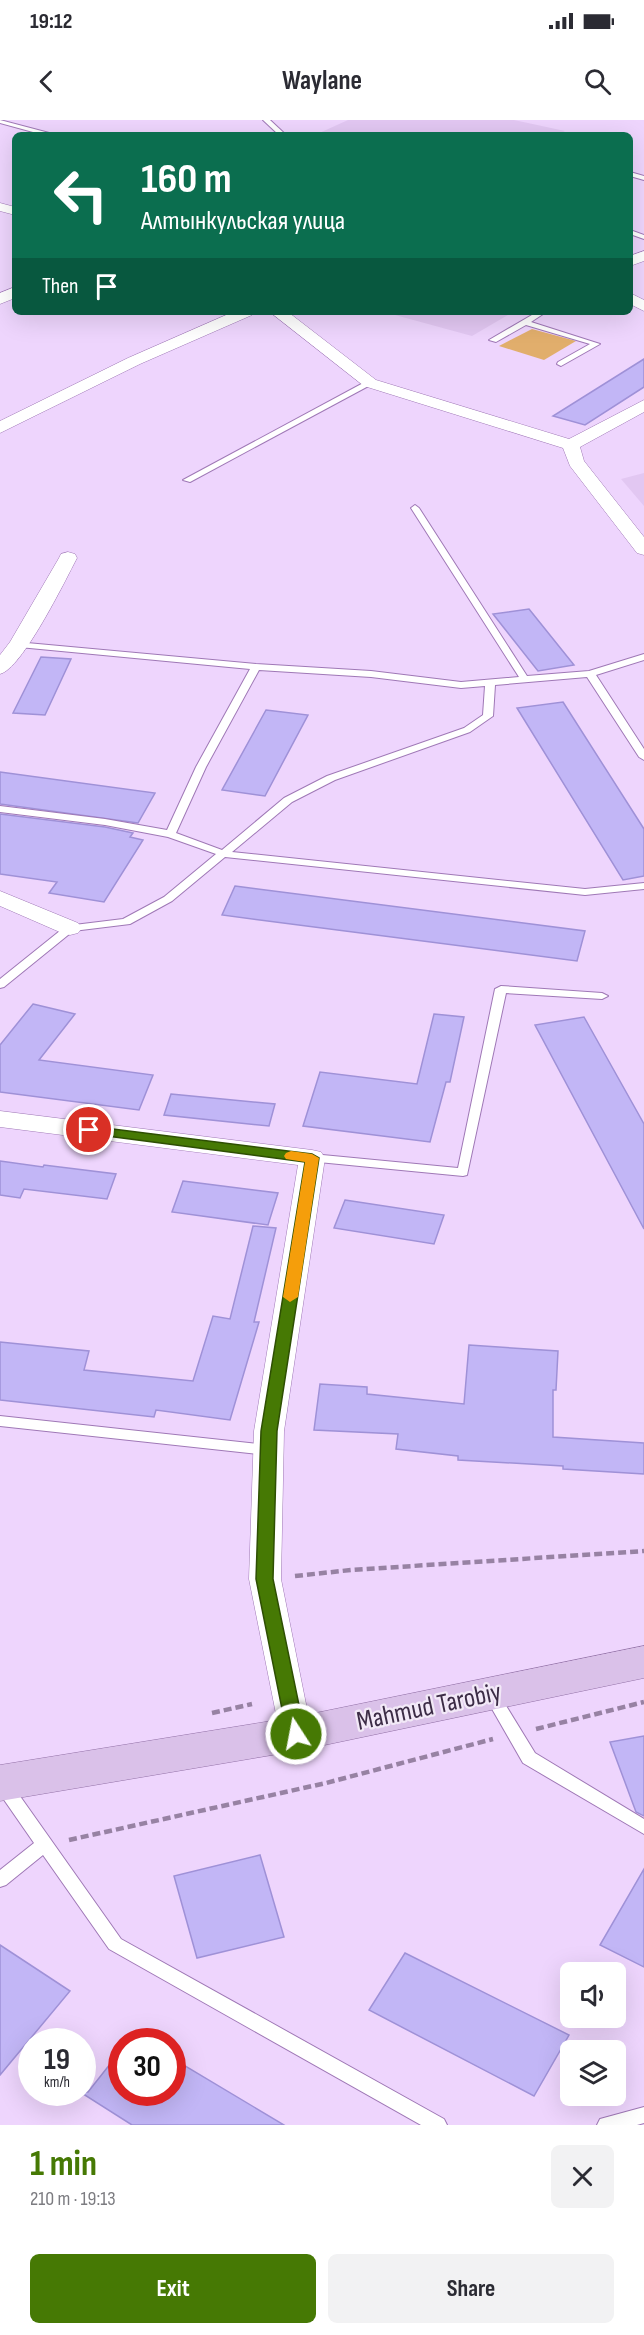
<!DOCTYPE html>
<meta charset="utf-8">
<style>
:root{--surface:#fff;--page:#f2f2f3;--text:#2b2b33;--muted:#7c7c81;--accent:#467904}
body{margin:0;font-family:"Sofia Sans Condensed",sans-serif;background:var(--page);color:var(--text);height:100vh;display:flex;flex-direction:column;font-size:22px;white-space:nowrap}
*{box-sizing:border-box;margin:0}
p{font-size:20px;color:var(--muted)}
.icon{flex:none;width:33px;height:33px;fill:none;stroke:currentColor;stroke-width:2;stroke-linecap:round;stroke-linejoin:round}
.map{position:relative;height:2005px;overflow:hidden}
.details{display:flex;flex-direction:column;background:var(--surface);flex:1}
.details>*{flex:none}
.top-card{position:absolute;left:12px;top:12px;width:621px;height:183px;border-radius:9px;box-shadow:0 6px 24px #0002;background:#0b6e4f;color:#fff;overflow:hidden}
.buttons{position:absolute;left:560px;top:1842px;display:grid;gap:12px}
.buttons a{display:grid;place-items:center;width:66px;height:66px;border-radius:9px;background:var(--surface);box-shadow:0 6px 24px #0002;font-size:30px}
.speed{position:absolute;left:18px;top:1908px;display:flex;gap:12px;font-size:30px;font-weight:700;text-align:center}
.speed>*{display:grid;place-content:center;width:78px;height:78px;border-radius:50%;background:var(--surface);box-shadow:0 6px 24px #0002;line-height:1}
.speed small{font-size:15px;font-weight:400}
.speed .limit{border:9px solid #d22;background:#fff;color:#111}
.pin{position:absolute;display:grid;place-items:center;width:51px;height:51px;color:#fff;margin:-26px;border:3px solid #fff;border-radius:50%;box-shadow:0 2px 6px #0007}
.me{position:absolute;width:66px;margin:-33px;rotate:349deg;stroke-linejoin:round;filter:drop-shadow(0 0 4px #0008)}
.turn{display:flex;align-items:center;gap:21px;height:126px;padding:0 30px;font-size:27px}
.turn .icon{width:78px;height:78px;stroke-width:2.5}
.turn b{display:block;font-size:42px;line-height:51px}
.then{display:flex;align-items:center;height:57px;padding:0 30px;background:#0003;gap:12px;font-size:22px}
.round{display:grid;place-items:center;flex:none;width:63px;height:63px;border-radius:9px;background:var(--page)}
.summary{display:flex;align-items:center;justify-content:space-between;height:102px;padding:0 30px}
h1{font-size:36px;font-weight:700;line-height:45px;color:var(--accent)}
.cta{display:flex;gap:12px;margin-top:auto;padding:12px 30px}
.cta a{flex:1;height:69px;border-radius:9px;background:var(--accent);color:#fff;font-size:24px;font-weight:700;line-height:69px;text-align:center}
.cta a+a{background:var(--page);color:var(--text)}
.status{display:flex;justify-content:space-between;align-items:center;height:42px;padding:0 30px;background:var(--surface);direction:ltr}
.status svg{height:16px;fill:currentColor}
header{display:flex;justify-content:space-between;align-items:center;height:78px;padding:0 30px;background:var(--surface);font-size:27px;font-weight:700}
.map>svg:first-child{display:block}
.built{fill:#e2c7f2}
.green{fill:#e1ae6c}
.building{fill:#c2b6f6;stroke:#9f91d7;stroke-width:1.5}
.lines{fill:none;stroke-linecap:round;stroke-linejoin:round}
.lane-casing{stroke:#9f78b6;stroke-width:2}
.street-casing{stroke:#9f78b6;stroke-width:1}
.primary-casing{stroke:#9372a7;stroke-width:1}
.path{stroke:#9782a3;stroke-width:4.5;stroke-dasharray:8 4;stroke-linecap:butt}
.lane{fill:#fff;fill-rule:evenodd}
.street{fill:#fff;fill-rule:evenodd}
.primary{fill:#dac1e9;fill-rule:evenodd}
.route{fill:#467904;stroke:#2e4f03;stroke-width:1.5}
.slow{fill:#f59e0b}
.labels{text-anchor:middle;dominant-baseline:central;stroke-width:4.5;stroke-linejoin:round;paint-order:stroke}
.near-street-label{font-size:27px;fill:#3c2c46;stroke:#f2e9f7}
</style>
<div class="status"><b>19:12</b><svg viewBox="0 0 49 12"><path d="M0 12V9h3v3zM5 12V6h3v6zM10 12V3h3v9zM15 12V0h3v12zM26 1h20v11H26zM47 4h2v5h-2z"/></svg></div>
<header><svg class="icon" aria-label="back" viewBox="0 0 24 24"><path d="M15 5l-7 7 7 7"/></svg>Waylane<svg class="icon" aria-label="search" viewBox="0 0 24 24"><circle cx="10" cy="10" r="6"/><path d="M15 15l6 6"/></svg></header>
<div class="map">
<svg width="644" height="2005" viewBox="0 0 644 2005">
<rect width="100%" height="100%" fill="#eed5fd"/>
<g class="built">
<path d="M348,0H514L565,11L558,15H315Z"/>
<path d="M384,192H513L472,216Z"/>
<path d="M644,353V386L621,359Z"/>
</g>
<path class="green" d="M532,209L576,221L544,240L499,226Z"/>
<g class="building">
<path d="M644,239V267L585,305L553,296Z"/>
<path d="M529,489L574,545L538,551L493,494Z"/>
<path d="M41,537L71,539L45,595L13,593Z"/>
<path d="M563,582L644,709V756L623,760L517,588Z"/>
<path d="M266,590L308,595L265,676L222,670Z"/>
<path d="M0,652L155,673L138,703L0,684Z"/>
<path d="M0,694L105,707L133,713L130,717L143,720L104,782L49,773L57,762L0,754Z"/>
<path d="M235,766L585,811L577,841L222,795Z"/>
<path d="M33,884L75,894L39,940L153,955L139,990L0,972V925Z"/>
<path d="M434,894L464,897L450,962H446L430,1022L303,1006L320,952L417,964Z"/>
<path d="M584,897L644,1004V1109L535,905Z"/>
<path d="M171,974L275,984L269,1006L164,995Z"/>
<path d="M0,1041L43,1047L44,1045L116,1054L107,1079L24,1069L20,1078L0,1075Z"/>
<path d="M183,1061L278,1073L268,1105L172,1092Z"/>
<path d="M345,1080L444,1095L434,1124L334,1108Z"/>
<path d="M253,1106L276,1108L254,1202H259L230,1300L156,1290L154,1297L0,1280V1222L89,1231L84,1250L193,1261L213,1196L230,1199Z"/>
<path d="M469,1225L558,1231L556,1270H553V1317L644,1323V1354L563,1349V1346L458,1340V1336L396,1329L398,1314L314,1310L320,1264L367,1267V1274L464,1284Z"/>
<path d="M644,1616V1696L636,1692L610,1622Z"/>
<path d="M260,1735L284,1817L197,1838L174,1756Z"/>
<path d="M644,1749V1847L600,1825Z"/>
<path d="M0,1825L70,1871L0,1955Z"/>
<path d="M405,1833L569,1915L534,1976L369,1890Z"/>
<path d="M122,1929V1972H172V1938L284,2005H132L80,1972H88Z"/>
</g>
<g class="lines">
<g class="lane-casing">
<g id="lane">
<path d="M0,0L53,14L54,15H44L0,3Z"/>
<path d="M263,0H270L286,15H279Z"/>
<path d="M630,52L644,56V60L630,56Z"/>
<path d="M630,110L644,115V119L630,114Z"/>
<path d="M537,192H546L531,202L600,224L561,246L557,244L558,242L590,224L526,205L496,222L489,220Z"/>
<path d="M367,261L374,263L190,362L183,360Z"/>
<path d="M415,385L419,388L527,556L589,551L644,534V540L596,555L644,629V640L639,637L587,557L495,565L493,596L470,612L335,660L292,682L232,732L585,769L644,763V769L585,775L225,737L172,781L130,804L73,811L4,867L0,868V859L66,806L123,799L164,777L216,734L168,717L105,705L0,692V686L105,699L167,710L196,647L250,549L19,527L16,526V522L256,544L371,551L461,562L519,557L411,388ZM259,550L371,557L461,568L485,566L483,595L464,608L327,656L284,678L222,730L176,713L206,647Z"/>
<path d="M501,866L602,873L608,876L602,879L506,873L467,1055L463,1056L308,1041L306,1038L312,1034L458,1048L495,869Z"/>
<path d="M0,1296L267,1325L272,1326L274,1330L272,1334L267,1335L0,1306Z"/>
<path d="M492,1569L497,1571L535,1633L644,1699V1714L523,1643L484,1575L487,1571Z"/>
<path d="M4,1660L10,1662L121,1819L444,1999L447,2005H421L109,1829L43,1735L6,1765L0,1767V1750L34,1723L0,1674V1662Z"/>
<path d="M644,1987V2003L637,2005H597L600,1999Z"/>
</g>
</g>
<g class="street-casing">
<g id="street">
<path d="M0,83L15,87V95L0,91Z"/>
<path d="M644,131V141L630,146V136Z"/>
<path d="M15,167V178L0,184V173Z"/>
<path d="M630,173L644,180V191L630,184Z"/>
<path d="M233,192H254L252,195L140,244L0,313V301L128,238Z"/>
<path d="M270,192H288L376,260L569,319L644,280V292L580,327L584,341L644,417V435L637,433L570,346L563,328L364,266Z"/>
<path d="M68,432L75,434L77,438C65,461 22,549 0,554V535L10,522L59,438L61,434Z"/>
<path d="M0,771L78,803L82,808L78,813L70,815L62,813L0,786Z"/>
<path d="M0,991L312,1030L321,1032L325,1038L284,1311L281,1459L312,1614L308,1623L296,1627L284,1623L280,1614L249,1459L254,1311L298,1045L0,1007Z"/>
</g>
</g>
<g class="primary-casing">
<path id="primary" d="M644,1526V1558L296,1631L0,1681V1645L296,1597Z"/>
</g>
<g class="path">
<path d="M295,1456L351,1450L644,1431"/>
<path d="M212,1593L252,1584"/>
<path d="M536,1609L644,1582"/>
<path d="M69,1720L326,1663L493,1619"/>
</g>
<use href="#lane" class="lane"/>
<use href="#street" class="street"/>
<use href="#primary" class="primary"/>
</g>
<path class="route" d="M89,1006L312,1034L319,1038L277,1311L273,1459L305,1614L302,1619L296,1621L290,1619L287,1614L256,1459L261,1311L305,1042L84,1013L82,1010Z"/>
<path class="slow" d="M291,1031L312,1034L319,1038L298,1177L290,1182L283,1177L305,1042L286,1039L284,1036L286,1033Z"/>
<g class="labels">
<g class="near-street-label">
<text transform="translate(429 1587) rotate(-12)">Mahmud Tarobiy</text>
</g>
</g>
</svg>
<div class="buttons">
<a><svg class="icon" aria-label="sound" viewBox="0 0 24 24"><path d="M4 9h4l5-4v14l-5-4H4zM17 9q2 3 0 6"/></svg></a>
<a><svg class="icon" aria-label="layers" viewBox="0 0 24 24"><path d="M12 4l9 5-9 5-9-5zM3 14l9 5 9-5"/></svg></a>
</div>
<div class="speed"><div>19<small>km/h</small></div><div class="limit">30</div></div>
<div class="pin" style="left:89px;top:1010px;background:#d93025"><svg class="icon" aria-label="arrive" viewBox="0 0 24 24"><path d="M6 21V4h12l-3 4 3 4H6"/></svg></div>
<svg class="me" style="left:296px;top:1614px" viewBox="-20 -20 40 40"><circle r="17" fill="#467904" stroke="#fff" stroke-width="3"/><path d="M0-11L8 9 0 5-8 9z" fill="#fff"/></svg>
<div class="top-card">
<div class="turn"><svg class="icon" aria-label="left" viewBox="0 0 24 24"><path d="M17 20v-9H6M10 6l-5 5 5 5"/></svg><div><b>160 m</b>Алтынкульская улица</div></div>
<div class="then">Then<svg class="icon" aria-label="arrive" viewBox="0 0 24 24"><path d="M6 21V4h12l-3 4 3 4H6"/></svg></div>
</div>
</div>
<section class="details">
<div class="summary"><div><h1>1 min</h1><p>210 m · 19:13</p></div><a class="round"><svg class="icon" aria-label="close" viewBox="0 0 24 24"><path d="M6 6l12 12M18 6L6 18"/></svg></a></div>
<div class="cta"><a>Exit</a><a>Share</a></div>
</section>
